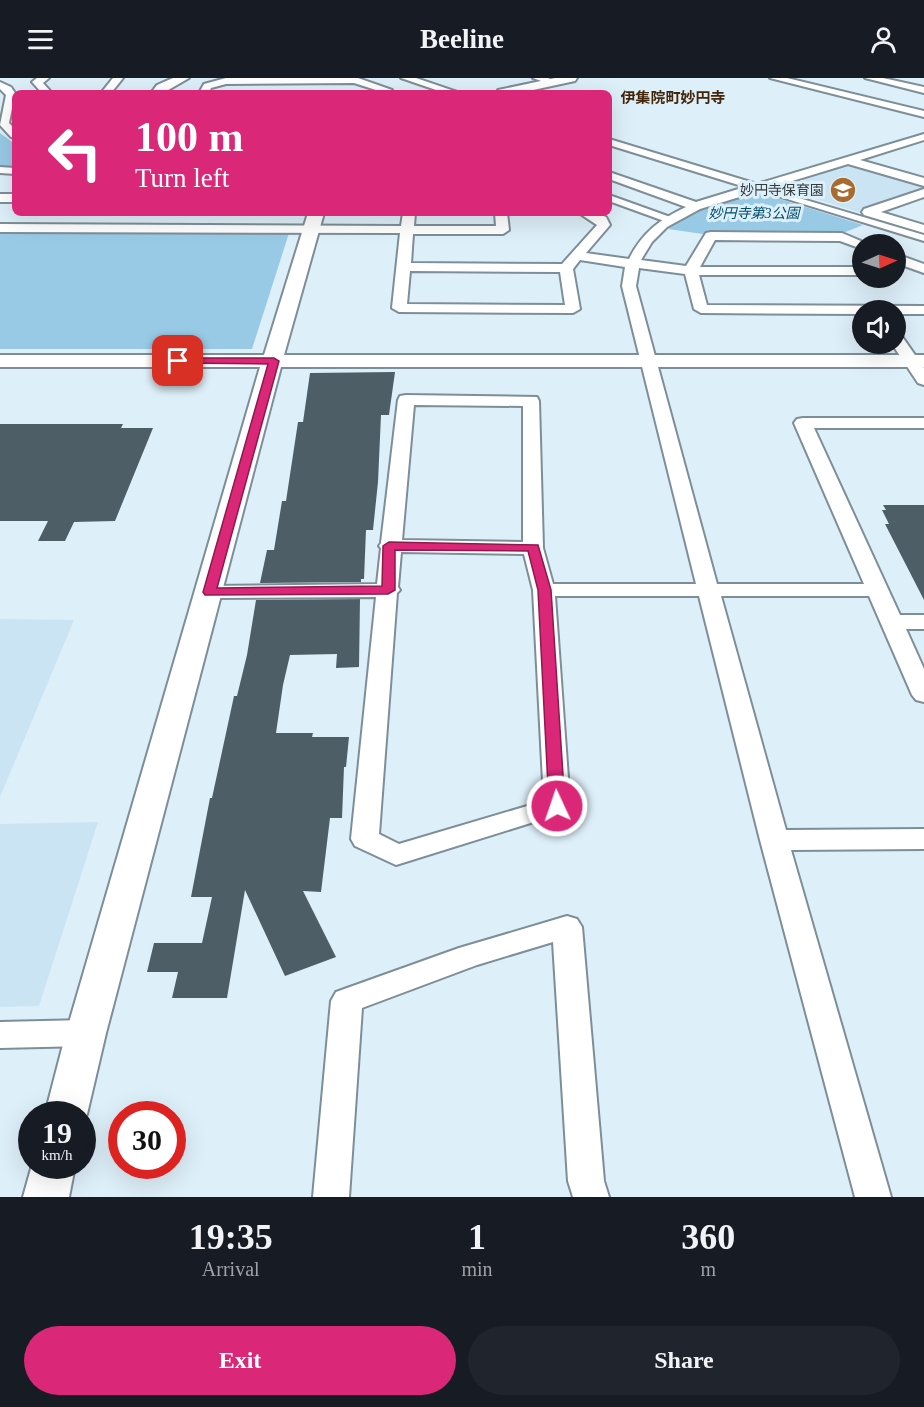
<!DOCTYPE html>
<meta charset="utf-8">
<style>
:root{--surface:#171b24;--page:#20242c;--text:#f1f3f6;--muted:#9ea1a6;--accent:#db2777}
body{margin:0;font-family:"Times New Roman","Noto Sans JP",serif;background:var(--page);color:var(--text);height:100vh;display:flex;flex-direction:column;font-size:22px;white-space:nowrap}
*{box-sizing:border-box;margin:0}
p{font-size:20px;color:var(--muted)}
.icon{flex:none;width:33px;height:33px;fill:none;stroke:currentColor;stroke-width:2;stroke-linecap:round;stroke-linejoin:round}
.map{position:relative;height:1119px;overflow:hidden}
.drawer{display:flex;flex-direction:column;background:var(--surface);flex:1}
.drawer>*{flex:none}
.banner{position:absolute;left:12px;top:12px;width:600px;height:126px;border-radius:9px;box-shadow:0 6px 24px #0002;background:#db2777;color:#fff;overflow:hidden}
.needle{width:39px;rotate:87deg}
.tools{position:absolute;left:852px;top:156px;display:grid;gap:12px}
.tools a{display:grid;place-items:center;width:54px;height:54px;border-radius:50%;background:var(--surface);box-shadow:0 6px 24px #0002;font-size:30px}
.speed{position:absolute;left:18px;top:1023px;display:flex;gap:12px;font-size:30px;font-weight:700;text-align:center}
.speed>*{display:grid;place-content:center;width:78px;height:78px;border-radius:50%;background:var(--surface);box-shadow:0 6px 24px #0002;line-height:1}
.speed small{font-size:15px;font-weight:400}
.speed .limit{border:9px solid #d22;background:#fff;color:#111}
.pin{position:absolute;display:grid;place-items:center;width:51px;height:51px;color:#fff;margin:-26px;border-radius:12px;box-shadow:0 3px 9px #0006}
.me{position:absolute;width:66px;margin:-33px;rotate:357deg;stroke-linejoin:round;filter:drop-shadow(0 0 4px #0008)}
.turn{display:flex;align-items:center;gap:21px;height:126px;padding:0 24px;font-size:27px}
.turn .icon{width:78px;height:78px;stroke-width:2.5}
.turn b{display:block;font-size:42px;line-height:51px}
.eta{display:flex;justify-content:space-evenly;align-items:center;height:102px;text-align:center}
.eta b{font-size:36px;font-weight:700;line-height:42px}
.button{display:flex;gap:12px;margin-top:auto;padding:12px 24px}
.button a{flex:1;height:69px;border-radius:36px;background:var(--accent);color:#fff;font-size:24px;font-weight:700;line-height:69px;text-align:center}
.button a+a{background:var(--page);color:var(--text)}
header{display:flex;justify-content:space-between;align-items:center;height:78px;padding:0 24px;background:var(--surface);font-size:27px;font-weight:700}
.map>svg:first-child{display:block}
.built{fill:#cbe4f3}
.green{fill:#98cae6}
.building{fill:#4e5e66}
.lines{fill:none;stroke-linecap:round;stroke-linejoin:round}
.pedestrian-casing{stroke:#7e8e98;stroke-width:4}
.minor-casing{stroke:#7e8e98;stroke-width:4}
.tertiary-casing{stroke:#7e8e98;stroke-width:4}
.pedestrian{fill:#fff;fill-rule:evenodd}
.minor{fill:#fff;fill-rule:evenodd}
.tertiary{fill:#fff;fill-rule:evenodd}
.route{fill:#db2777;stroke:#8e194d;stroke-width:1.5}
.labels{text-anchor:middle;dominant-baseline:central;stroke-width:6;stroke-linejoin:round;paint-order:stroke}
.far-poi-label{font-size:14px;fill:#343b3f;stroke:#ddeff9;text-anchor:end}
.far-park-label{font-size:14px;font-style:italic;fill:#024d6b;stroke:#ddeff9}
.far-quarter-label{font-size:15px;font-weight:bold;fill:#432609;stroke:#ddeff9}
</style>
<header><svg class="icon" aria-label="menu" viewBox="0 0 24 24"><path d="M4 6h16M4 12h16M4 18h16"/></svg>Beeline<svg class="icon" aria-label="person" viewBox="0 0 24 24"><circle cx="12" cy="8" r="4"/><path d="M4 21q1-7 8-7t8 7"/></svg></header>
<div class="map">
<svg width="924" height="1119" viewBox="0 0 924 1119">
<rect width="100%" height="100%" fill="#ddeff9"/>
<g class="built">
<path d="M842,87H854L924,107V112L858,134L774,108Z"/>
<path d="M0,541L74,542L0,719Z"/>
<path d="M98,744L39,928L0,929V746Z"/>
</g>
<g class="green">
<path d="M0,55L15,66V91H0Z"/>
<path d="M754,113L863,147L843,155L703,156L668,151L690,135Z"/>
<path d="M0,153L289,155L252,271H0Z"/>
</g>
<g class="building">
<path d="M395,294L389,337H381L378,404L373,452H366L364,501H361V504L260,505L267,472H274L282,423H286L298,344H303L310,295Z"/>
<path d="M0,346H123L121,350H153L115,443L74,444L65,463H38L48,443H0Z"/>
<path d="M883,427H924V522L885,446H889L882,432H886Z"/>
<path d="M360,521L359,589L336,590L337,576L290,577L283,607L276,655H313L312,659H349L346,689H344L342,740H330L321,814L303,813L336,879L285,898L245,812L227,920H172L178,894H147L154,865H202L212,819H191L210,720H212L234,618H237L247,577L256,522Z"/>
</g>
<g class="lines">
<g class="pedestrian-casing">
<g id="pedestrian">
<path d="M755,107L924,157V163L755,111Z"/>
<path d="M609,117L673,140L675,142L667,144L609,123Z"/>
</g>
</g>
<g class="minor-casing">
<g id="minor">
<path d="M37,0H49L43,5L52,15H42L32,4Z"/>
<path d="M113,0H123L111,15H101Z"/>
<path d="M226,0H358L392,12L386,15H369L376,12L354,5L226,6L211,10L209,15H199L204,6Z"/>
<path d="M401,0H416L460,15H445Z"/>
<path d="M533,0H548L557,4L552,7Z"/>
<path d="M770,0H787L924,33V39Z"/>
<path d="M865,0H883L924,9V15Z"/>
<path d="M0,4L11,9L15,15L9,45L15,51V60L11,59L0,47L6,17L0,11Z"/>
<path d="M924,56V62L860,82L924,100V108L848,86L700,131L667,149L652,164L641,182L686,188L706,155L711,154L842,155L868,166H862V171L840,163L715,162L700,189H862V197H699L707,227L924,228V236H896V232H862V236L701,235L694,231L685,196L639,190L636,208L717,506H864L794,345L797,341L803,340H924V350H814L900,537H924V551H906L924,591V624L916,622L912,617L869,518H721L786,752L924,751V771L791,772L891,1119H855L760,762L699,518H555L570,728L566,734L396,787L355,768L351,761L376,519L209,520L201,519L198,514L201,509L209,508L377,506L381,470L379,468L381,465L398,322L400,318L406,317L537,319L539,323L543,470L553,506H696L622,208L625,189L580,182L573,191L580,231L573,235L399,234L392,230L400,155L0,154V146L401,148L403,135H415L414,148H496L495,135H507L509,152L503,156H413L411,185L562,186L597,147L579,135H596L606,139L610,147L586,175L629,181C642,155 660,141 686,129L609,101V94L696,124L745,109L609,67V61L757,106ZM410,193L560,194L565,227L407,226ZM414,327L523,328V464L402,462ZM401,474L524,476L533,512L544,723L399,766L379,756L397,515L400,512L398,509Z"/>
<path d="M0,89L15,90V96L0,95Z"/>
<path d="M924,111V119L881,134L924,147V155L864,137L862,134L864,131Z"/>
<rect x="0" y="116" width="15" height="8"/>
<path d="M896,176L924,186V195L896,185Z"/>
<path d="M896,255L901,257L924,290V307L918,305L892,266H896Z"/>
<path d="M567,838L577,841L582,849L604,1103L609,1119H573L568,1103L553,864L477,887L362,930L349,1119H313L331,923L336,914L459,870Z"/>
<path d="M86,942L97,946L102,955L97,964L86,968L0,970V944Z"/>
</g>
</g>
<g class="tertiary-casing">
<g id="tertiary">
<path d="M173,0H189L163,15H151L157,7Z"/>
<path d="M555,0H577L575,3L519,15H496L498,12Z"/>
<path d="M308,135H324L284,277H924V289H281L106,955L87,1036L82,1046V1036H45L66,955L260,289H0V277H264Z"/>
<path d="M32,1087L75,1088L69,1119H23Z"/>
</g>
</g>
<use href="#pedestrian" class="pedestrian"/>
<use href="#minor" class="minor"/>
<use href="#tertiary" class="tertiary"/>
</g>
<path class="route" d="M178,280H274L279,283L217,510L382,508L383,468L389,464L538,467L551,512L565,728L562,732H551L549,728L538,512L528,473L395,472V512L388,516L205,517L203,514L268,286L175,285V281Z"/>
<defs>
<g id="school-disc" transform="scale(1.35)"><circle r="9.5" fill="#a96c30" stroke="#ddeff9"/><path d="M0-5L7-2L0 1L-7-2ZM-4 1L0 2.5L4 1V4Q0 6-4 4Z" fill="#fff"/></g>
</defs>
<g fill-rule="evenodd">
<use href="#school-disc" x="843" y="112"/>
</g>
<g class="labels">
<g class="far-poi-label">
<text x="824" y="112">妙円寺保育園</text>
</g>
<g class="far-park-label">
<text x="754" y="135">妙円寺第3公園</text>
</g>
<g class="far-quarter-label">
<text x="673" y="20">伊集院町妙円寺</text>
</g>
</g>
</svg>
<div class="tools">
<a><svg class="needle" viewBox="-14 -14 28 28"><path d="M0-13l5 13h-10z" fill="#e53935"/><path d="M0 13l5-13h-10z" fill="#9ea1a6"/></svg></a>
<a><svg class="icon" aria-label="sound" viewBox="0 0 24 24"><path d="M4 9h4l5-4v14l-5-4H4zM17 9q2 3 0 6"/></svg></a>
</div>
<div class="speed"><div>19<small>km/h</small></div><div class="limit">30</div></div>
<div class="pin" style="left:178px;top:283px;background:#d93025"><svg class="icon" aria-label="arrive" viewBox="0 0 24 24"><path d="M6 21V4h12l-3 4 3 4H6"/></svg></div>
<svg class="me" style="left:557px;top:728px" viewBox="-20 -20 40 40"><circle r="17" fill="#db2777" stroke="#fff" stroke-width="3"/><path d="M0-11L8 9 0 5-8 9z" fill="#fff"/></svg>
<div class="banner">
<div class="turn"><svg class="icon" aria-label="left" viewBox="0 0 24 24"><path d="M17 20v-9H6M10 6l-5 5 5 5"/></svg><div><b>100 m</b>Turn left</div></div>
</div>
</div>
<section class="drawer">
<div class="eta">
<div><b>19:35</b><p>Arrival</p></div>
<div><b>1</b><p>min</p></div>
<div><b>360</b><p>m</p></div>
</div>
<div class="button"><a>Exit</a><a>Share</a></div>
</section>
